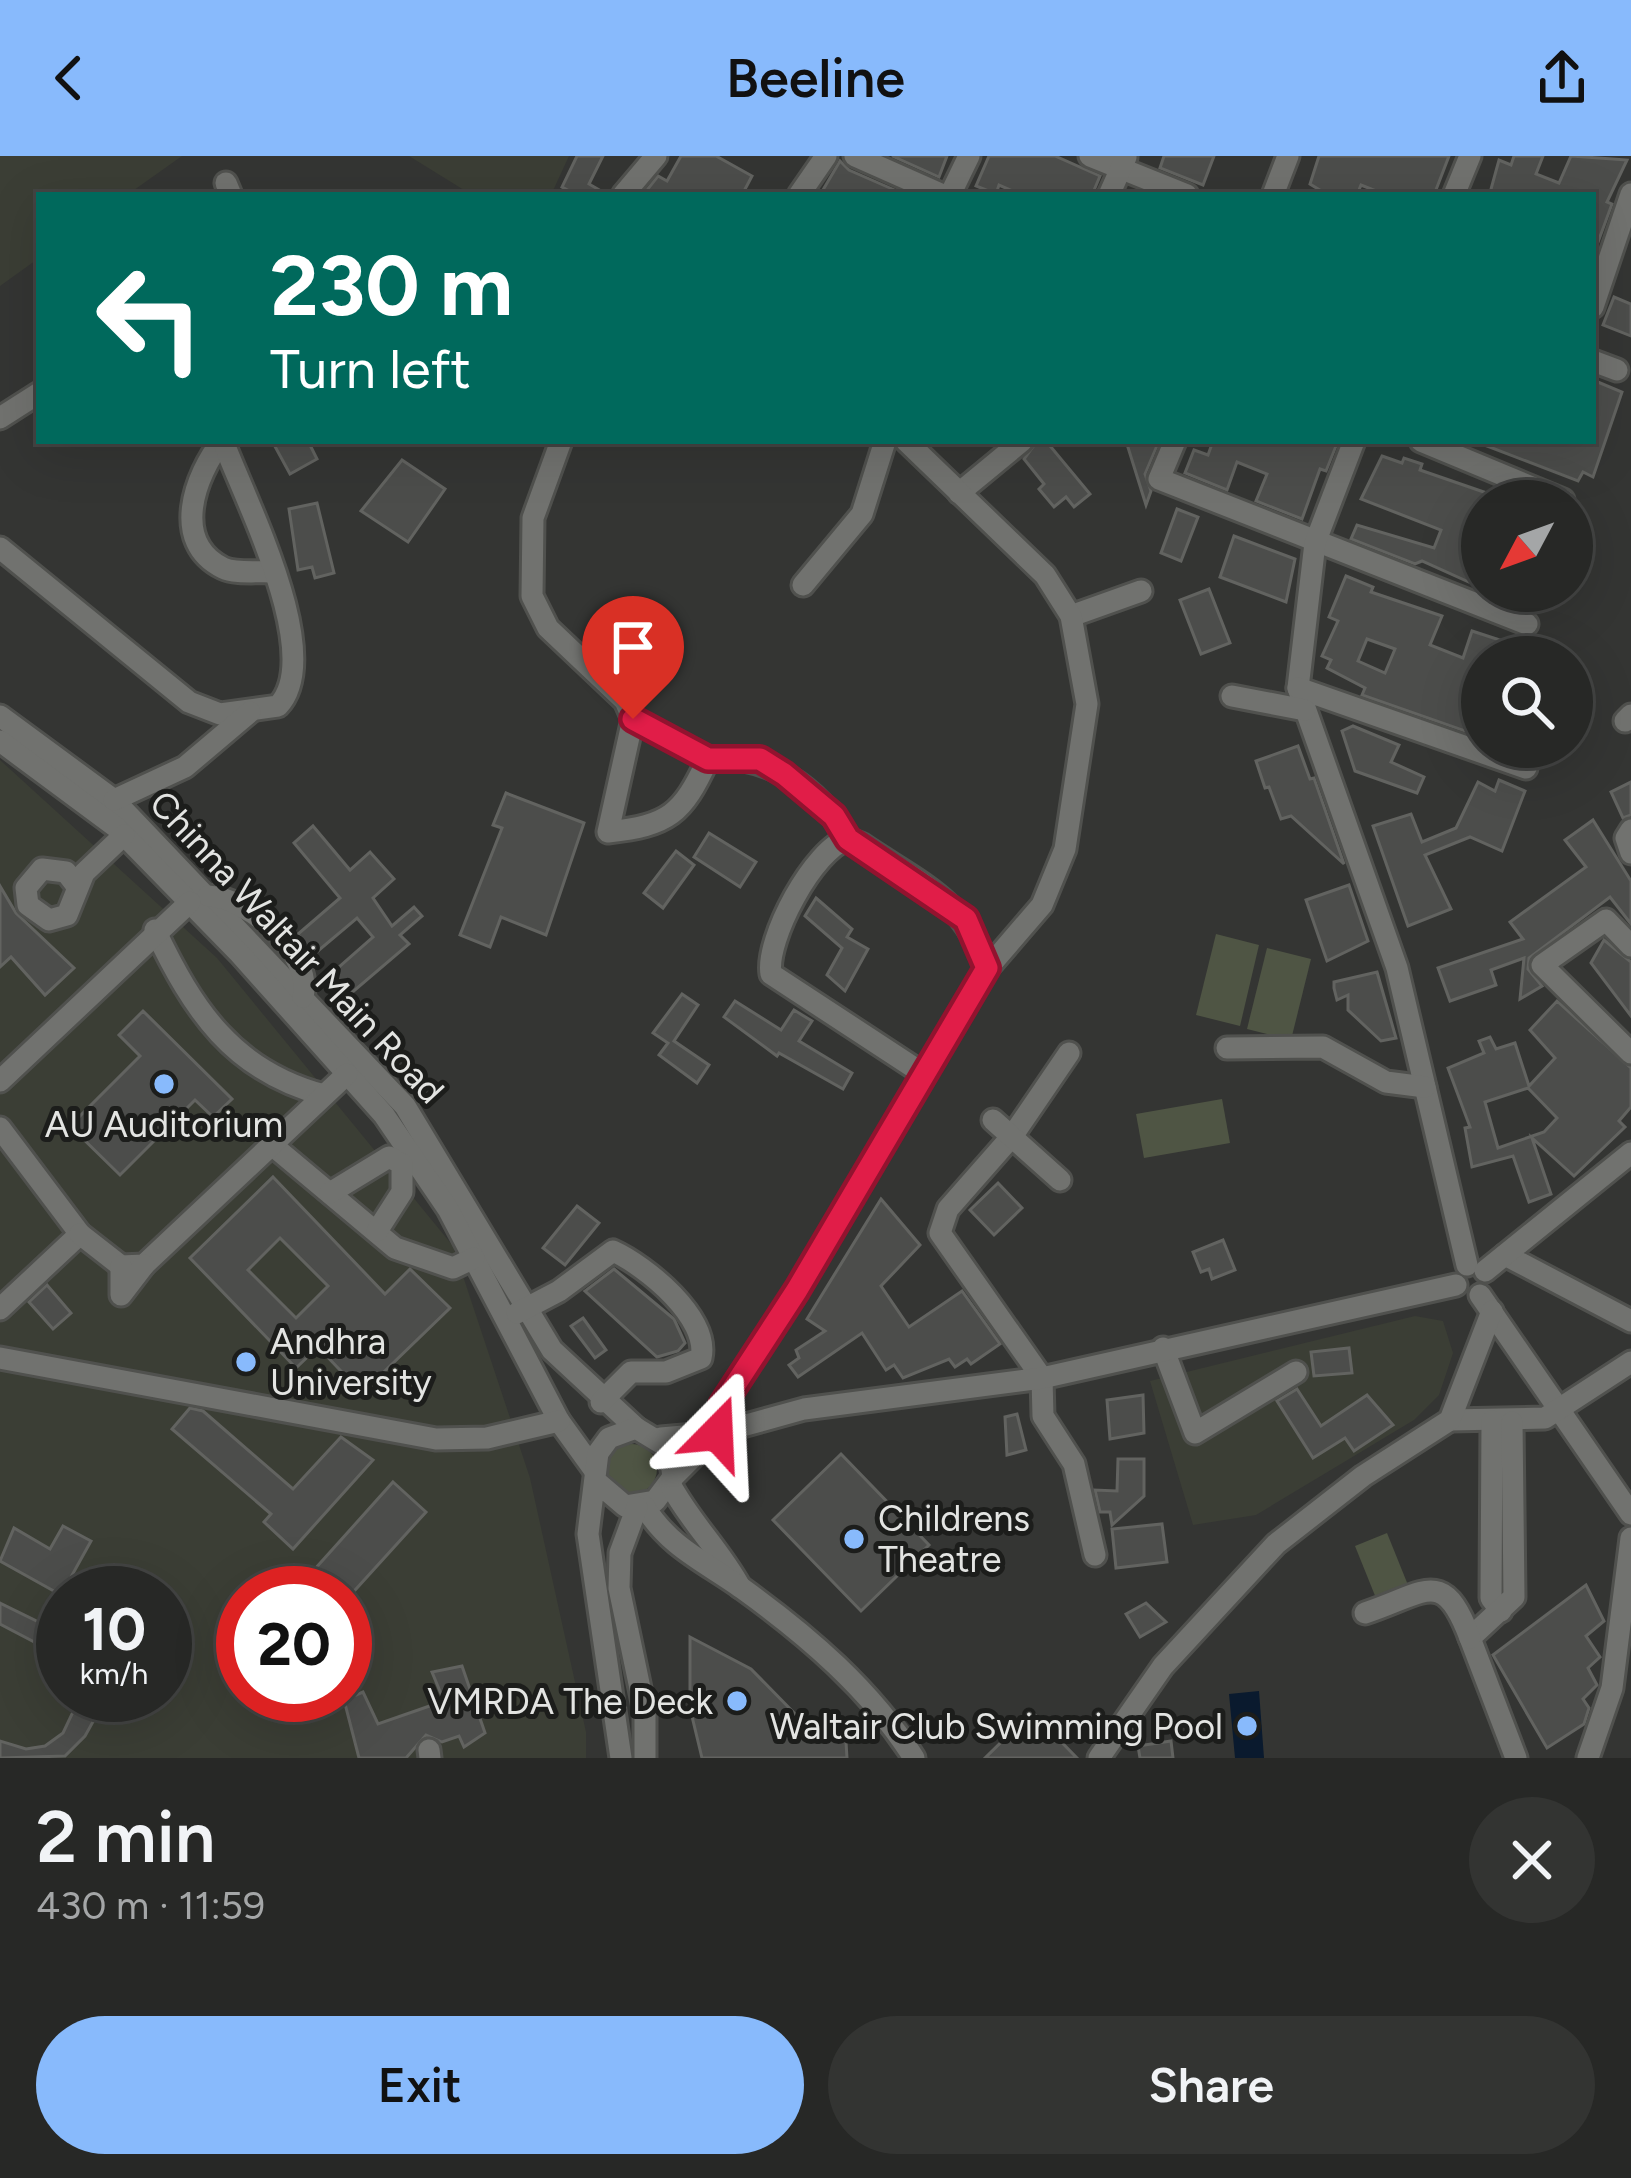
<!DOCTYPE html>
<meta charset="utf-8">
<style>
:root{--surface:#272826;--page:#333432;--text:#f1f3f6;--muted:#a4a6a7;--line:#434443;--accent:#88bafc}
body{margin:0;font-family:Figtree,sans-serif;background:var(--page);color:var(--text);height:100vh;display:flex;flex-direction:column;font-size:45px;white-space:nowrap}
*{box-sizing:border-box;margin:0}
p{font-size:39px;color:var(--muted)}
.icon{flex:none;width:66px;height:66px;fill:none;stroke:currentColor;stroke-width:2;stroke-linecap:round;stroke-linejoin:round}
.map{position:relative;height:1602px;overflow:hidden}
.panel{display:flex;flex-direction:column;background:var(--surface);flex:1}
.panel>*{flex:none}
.hud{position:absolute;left:36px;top:36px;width:1560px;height:252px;border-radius:0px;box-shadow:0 12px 48px #0002,0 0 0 3px var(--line);background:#00695c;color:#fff;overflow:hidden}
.needle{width:78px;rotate:229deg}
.fabs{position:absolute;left:1461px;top:324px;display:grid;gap:24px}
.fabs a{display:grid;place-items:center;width:132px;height:132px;border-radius:50%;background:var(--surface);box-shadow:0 12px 48px #0002,0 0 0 3px var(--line);font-size:60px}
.speed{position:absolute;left:36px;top:1410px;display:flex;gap:24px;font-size:60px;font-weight:700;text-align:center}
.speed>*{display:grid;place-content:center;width:156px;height:156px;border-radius:50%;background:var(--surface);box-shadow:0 12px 48px #0002,0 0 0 3px var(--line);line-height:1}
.speed small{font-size:30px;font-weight:400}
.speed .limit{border:18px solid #d22;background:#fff;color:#111}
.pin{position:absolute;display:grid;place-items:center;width:102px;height:102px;color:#fff;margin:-123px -51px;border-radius:50% 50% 50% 0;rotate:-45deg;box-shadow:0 0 12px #0007}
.pin .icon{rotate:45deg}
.me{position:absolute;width:132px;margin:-66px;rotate:21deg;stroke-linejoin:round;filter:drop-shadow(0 0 9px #0008)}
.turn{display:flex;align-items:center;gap:42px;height:252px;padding:0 36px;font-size:54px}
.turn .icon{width:156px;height:156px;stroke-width:2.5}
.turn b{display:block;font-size:84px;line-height:102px}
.round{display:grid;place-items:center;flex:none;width:126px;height:126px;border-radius:63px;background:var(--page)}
.summary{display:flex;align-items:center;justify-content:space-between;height:204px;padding:0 36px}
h1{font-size:72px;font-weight:600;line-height:90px}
.cta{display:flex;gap:24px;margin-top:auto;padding:24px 36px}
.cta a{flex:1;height:138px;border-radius:72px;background:var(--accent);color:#111;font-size:48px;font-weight:600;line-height:138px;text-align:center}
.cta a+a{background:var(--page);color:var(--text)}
header{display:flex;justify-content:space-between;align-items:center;height:156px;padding:0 36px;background:var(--accent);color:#111;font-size:54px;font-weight:600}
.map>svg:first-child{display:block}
.built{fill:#3b3e35;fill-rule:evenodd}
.green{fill:#4f5544}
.water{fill:#0a1a2e}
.building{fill:#4c4d4b;stroke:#626360;stroke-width:3;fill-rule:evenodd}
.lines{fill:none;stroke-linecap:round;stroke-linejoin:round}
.minor-casing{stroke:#50514e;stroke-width:27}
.minor{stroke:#71726f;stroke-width:21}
.route-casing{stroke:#92132f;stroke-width:30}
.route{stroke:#e11d48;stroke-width:21}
.poi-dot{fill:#88bafc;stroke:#1c1d1b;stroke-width:4.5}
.labels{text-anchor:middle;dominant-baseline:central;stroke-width:10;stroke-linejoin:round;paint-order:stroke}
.street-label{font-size:36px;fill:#e3e4e2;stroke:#1c1d1b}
.poi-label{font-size:36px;fill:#e3e4e2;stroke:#1c1d1b;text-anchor:start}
</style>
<header><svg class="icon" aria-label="back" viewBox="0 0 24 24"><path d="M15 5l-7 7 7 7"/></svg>Beeline<svg class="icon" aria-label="share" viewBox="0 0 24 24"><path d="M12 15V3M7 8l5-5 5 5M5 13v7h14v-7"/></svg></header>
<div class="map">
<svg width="1631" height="1602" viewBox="0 0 1631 1602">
<rect width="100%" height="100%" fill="#343533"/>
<g class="built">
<path d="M0,0H182L127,39H39V102L0,130Z"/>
<path d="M409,0H569L551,39H472Z"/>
<path d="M0,604L217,802L453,1090L530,1322L586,1576V1602H0ZM63,1437H165V1539H63ZM243,1437H345V1539H243Z"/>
<path d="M1415,1160L1443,1165L1453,1197L1439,1239L1414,1264L1256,1359L1193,1369L1150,1225Z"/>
</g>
<g class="green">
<path d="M1216,778L1259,789L1240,870L1196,859Z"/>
<path d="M1267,792L1311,803L1291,884L1247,873Z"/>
<path d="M1222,943L1230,987L1144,1002L1136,958Z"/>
<circle cx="632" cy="1313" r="25"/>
<path d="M1387,1377L1412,1439L1380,1452L1355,1390Z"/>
</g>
<path class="water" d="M1259,1535L1264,1602H1235L1229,1538Z"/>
<g class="building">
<path d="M577,0H603L589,28L608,39H577L562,31Z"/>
<path d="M681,0H716L752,20L742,39H643L658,20L667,25Z"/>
<path d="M892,0H947L939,21Z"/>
<path d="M989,0H1055L1100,20L1092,39H1022L999,29L996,38L976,30Z"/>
<path d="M1164,0H1214L1203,29L1160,12Z"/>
<path d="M1319,0H1449L1434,39H1386L1361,29L1357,39H1328L1310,28Z"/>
<path d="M1514,0H1543L1536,18L1559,27L1571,0L1627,4L1607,46L1612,48L1594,97L1593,39H1497L1491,33L1499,4L1511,9Z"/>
<path d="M840,5L849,14L906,39H820Z"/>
<path d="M1614,141L1631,148V180L1603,169Z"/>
<path d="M1593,224L1622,236L1593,321L1583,316L1578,325L1474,285H1593Z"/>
<path d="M272,285H308L317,303L290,318Z"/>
<path d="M1037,285H1046L1090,338L1074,351L1066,341L1054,351L1039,333L1044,328L1024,303Z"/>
<path d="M1126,285H1159L1145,318L1151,335L1146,349Z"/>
<path d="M1213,285L1274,289L1338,285L1326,315L1320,313L1302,363L1256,345L1267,318L1237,306L1227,334L1185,317L1194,294L1208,299Z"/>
<path d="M1382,300L1402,307L1404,302L1422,308L1420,314L1507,344L1482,345L1473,390L1482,393V432L1422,405L1415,408L1351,383L1357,369L1434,392L1441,374L1361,343Z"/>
<path d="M402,304L445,333L408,386L361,355Z"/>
<path d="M317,347L334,417L315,422L312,411L298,414L289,353Z"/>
<path d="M1177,353L1198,361L1181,405L1161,397Z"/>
<path d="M1234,380L1295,403L1286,446L1220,421Z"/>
<path d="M1346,420L1373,431L1371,436L1442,460L1430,489L1463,502L1472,475L1509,487L1505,501H1482V581L1362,539L1365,532L1327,512L1331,504L1322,500L1338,465L1329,461ZM1367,483L1395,493L1385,517L1358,505Z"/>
<path d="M1209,433L1230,487L1201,498L1180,444Z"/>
<path d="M1353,570L1399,589L1391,606L1424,621L1417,637L1355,615L1342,575Z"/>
<path d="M1298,590L1310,623L1314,622L1344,708L1291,660L1281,663L1269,631L1265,632L1256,605Z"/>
<path d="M1499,624L1525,635L1502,695L1470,681L1425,699L1451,753L1408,770L1373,670L1411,658L1422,686L1456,672L1478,626L1495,635Z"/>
<path d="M1631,626V659L1623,662L1611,636Z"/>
<path d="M506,637L584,667L546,779L501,761L490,791L460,779L502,672L493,669Z"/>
<path d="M1593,664L1631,725V768L1610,741L1529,802L1528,813L1542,830L1520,843L1524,802L1491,814L1496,829L1450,845L1438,812L1523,783L1510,766L1586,711L1565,684Z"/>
<path d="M313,670L350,714L370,696L394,723L373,742L392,770L414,751L422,760L400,779L409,788L348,840L330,819L373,781L357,762L312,800L298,778L340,742L294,687Z"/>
<path d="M709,677L756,706L740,731L694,701Z"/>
<path d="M676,695L694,709L663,752L644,737Z"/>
<path d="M1349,729L1368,785L1327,805L1306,744Z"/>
<path d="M0,730L16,757L74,812L45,839L11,801L0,811Z"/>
<path d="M816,742L852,773L847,781L868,793L845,835L827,819L842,792L805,760Z"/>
<path d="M1604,784L1631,806V860L1591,807Z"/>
<path d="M1377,816L1396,882L1381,885L1348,854V839L1337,844L1334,832V826Z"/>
<path d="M682,838L698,849L674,885L709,909L697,927L659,899L668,887L653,877Z"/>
<path d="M735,845L781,874L794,854L812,865L799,885L852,917L843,933L779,897L777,900L724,861Z"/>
<path d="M1557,845L1631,912V951L1619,965L1625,971L1574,1020L1532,982L1551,1038L1529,1046L1513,1000L1472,1011L1465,972L1470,971L1448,912L1484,897L1479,885L1490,881L1496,893L1515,887L1529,930L1555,902L1530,874ZM1528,932L1557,962L1544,976L1498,992L1485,946Z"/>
<path d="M143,855L232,943L213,961L195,944L120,1019L70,970L140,900L119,879Z"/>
<path d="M273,1021L385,1138L410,1113L450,1152L362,1237L318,1191L296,1212L190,1102ZM280,1082L328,1130L296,1162L248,1114Z"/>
<path d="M998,1027L1022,1052L994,1079L970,1054Z"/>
<path d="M881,1043L920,1089L881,1130L909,1171L962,1135L1000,1188L971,1208L967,1203L955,1211L949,1203L903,1222L894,1209L886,1214L862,1177L798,1221L789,1209L799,1202L796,1194L825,1175L807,1163Z"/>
<path d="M577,1050L599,1067L565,1109L543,1092Z"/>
<path d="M1223,1084L1235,1114L1212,1123L1209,1113L1201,1116L1193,1096Z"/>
<path d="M614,1113L674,1163L685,1187L678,1195L657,1201L585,1135Z"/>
<path d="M47,1129L71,1157L53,1173L29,1146Z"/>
<path d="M583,1162L606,1194L595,1202L571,1170Z"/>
<path d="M1349,1192L1352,1217L1314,1220L1311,1196Z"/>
<path d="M1297,1233L1321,1270L1367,1239L1393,1269L1354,1295L1345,1282L1313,1302L1277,1245Z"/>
<path d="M1143,1239L1144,1277L1110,1283L1107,1244Z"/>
<path d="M190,1252L203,1255L293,1333L341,1281L373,1304L293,1393L264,1366L271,1358L172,1273Z"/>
<path d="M1017,1258L1026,1294L1007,1299L1005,1261Z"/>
<path d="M841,1298L929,1389L861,1455L773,1364Z"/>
<path d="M1118,1303H1144V1340L1112,1369L1110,1356H1100L1095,1334L1117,1335Z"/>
<path d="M393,1326L426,1356L346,1444L314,1414Z"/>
<path d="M1162,1368L1167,1406L1116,1412L1112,1373Z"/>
<path d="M63,1370L91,1385L61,1439L0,1405L14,1372L50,1393Z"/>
<path d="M1586,1429L1604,1465L1586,1480L1600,1501L1588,1512L1597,1529L1583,1543L1589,1552L1584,1568L1547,1592L1493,1499Z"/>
<path d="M0,1447L63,1478V1501L0,1468Z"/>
<path d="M1146,1447L1166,1466L1140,1481L1126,1458Z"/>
<path d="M690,1481L751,1513L803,1566L831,1570L846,1586L847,1602H702L690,1552Z"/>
<path d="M462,1510L485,1577L464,1591L459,1580L442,1586L426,1579L406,1602H359L344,1544L363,1536L378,1568L444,1545L432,1516Z"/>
<path d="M81,1539H98L99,1555L85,1580L65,1600L0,1602V1585L26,1593L45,1590L63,1577Z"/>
<path d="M1032,1556L1077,1602H985Z"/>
<path d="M1171,1585L1173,1602H1140L1138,1590Z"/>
</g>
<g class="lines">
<g class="minor-casing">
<g id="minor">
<path d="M855,0L943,39"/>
<path d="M1090,0L1187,39"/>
<path d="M226,27L231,39"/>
<path d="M623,39L656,0"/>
<path d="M799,39L826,0"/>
<path d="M950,39L969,0"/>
<path d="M1109,39L1126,1"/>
<path d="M1273,39L1288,0"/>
<path d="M1454,39L1470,0"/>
<path d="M1593,151L1631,38"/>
<path d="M1593,205L1617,214"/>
<path d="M0,262L39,237"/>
<path d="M222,285C195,319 170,386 223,412C235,418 258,415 272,416"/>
<path d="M561,285L533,362L532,440L548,472L625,545L633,563L708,603"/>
<path d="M1175,285L1159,323L1527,468"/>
<path d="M1354,285L1315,387L1298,532L1397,812L1467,1109"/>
<path d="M1421,285L1563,344"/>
<path d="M959,337L1022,285"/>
<path d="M0,392L189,546L220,558L278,550C326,500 245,344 223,285"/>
<path d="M803,429L862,358L885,285"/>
<path d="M1071,460L1141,435"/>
<path d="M1298,532L1526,612"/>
<path d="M1232,540L1305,554"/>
<path d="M0,560L114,644L405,950L552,1194L636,1272"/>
<path d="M633,563L608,676C669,669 682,659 708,603C769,597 817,631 848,683"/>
<path d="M1625,565L1631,559"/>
<path d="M0,585L116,671L240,798L384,959L448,1053L559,1265L595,1315"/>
<path d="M114,644L185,611L250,556"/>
<path d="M1631,674L1626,682L1631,697"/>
<path d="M76,729L66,716L42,713L26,732L28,749L49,764L67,759L84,717L124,679"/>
<path d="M208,740C249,742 313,797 303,841"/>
<path d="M155,774C193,854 233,915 324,939"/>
<path d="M1631,790L1606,764L1542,809L1631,897"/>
<path d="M1227,892L1323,891L1386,926L1425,931"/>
<path d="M1069,897L1013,979L948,1053L940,1077L1042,1222L1043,1260L1074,1308L1095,1399"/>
<path d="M922,917L771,818C765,784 814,692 848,683L861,688C918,727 965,743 987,813"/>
<path d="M0,925L190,746"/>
<path d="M993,964L1060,1024"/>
<path d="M0,972L80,1078L0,1153"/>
<path d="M272,989L395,1092L453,1112L474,1102"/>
<path d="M330,1037L389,1001L402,1008V1036L377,1075"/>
<path d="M80,1078L121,1110L144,1109L347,918"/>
<path d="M1505,1099L1631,1165"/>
<path d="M121,1110V1139L144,1109"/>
<path d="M1485,1115L1631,997"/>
<path d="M1480,1139L1631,1358"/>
<path d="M517,1157L559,1135L613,1095C646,1110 710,1162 701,1202L666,1216H631L601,1246"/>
<path d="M1163,1192L1195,1277L1296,1216"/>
<path d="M0,1202L436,1283L487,1282L559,1265"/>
<path d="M1450,1264L1545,1262L1631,1206"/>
<path d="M1492,1265L1491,1442L1501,1455"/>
<path d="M1512,1266L1514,1441L1470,1482L1516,1602"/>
<path d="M661,1282L717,1277L804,1253L1042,1222L1456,1129"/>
<path d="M673,1321L717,1277L721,1249L797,1134L987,813L1042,749L1065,693L1087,548L1071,460L1045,419L906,285"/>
<path d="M598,1327L625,1350L655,1345L673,1321L669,1292L636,1272L609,1282L598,1297L588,1378L621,1602"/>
<path d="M670,1328C690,1366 720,1394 740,1431"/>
<path d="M644,1350C670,1392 704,1405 743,1433C808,1480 871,1534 914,1602"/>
<path d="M637,1351L620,1397L619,1432L645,1556V1602"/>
<path d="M1365,1457C1426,1437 1443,1410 1470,1482"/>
<path d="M429,1594L430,1602"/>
<path d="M1099,1602L1163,1510L1276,1388L1363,1320L1450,1264L1492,1155"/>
<path d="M1588,1602L1612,1532L1631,1382"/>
</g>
</g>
<use href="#minor" class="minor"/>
</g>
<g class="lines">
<g class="route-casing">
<path id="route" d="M633,563L708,603H760L784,618L834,660L848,683L966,763L987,812L797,1134L722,1249L717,1277"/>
</g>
<use href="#route" class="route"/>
</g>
<g class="poi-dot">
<circle cx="164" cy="928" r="12"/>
<circle cx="246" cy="1206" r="12"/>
<circle cx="854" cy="1383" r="12"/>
<circle cx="737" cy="1545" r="12"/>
<circle cx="1247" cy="1570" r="12"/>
</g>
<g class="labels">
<g class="street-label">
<text transform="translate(297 791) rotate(47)">Chinna Waltair Main Road</text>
</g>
<g class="poi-label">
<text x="164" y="968" text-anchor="middle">AU Auditorium</text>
<text x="270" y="1185">Andhra<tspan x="270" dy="41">University</tspan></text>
<text x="878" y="1362">Childrens<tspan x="878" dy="41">Theatre</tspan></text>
<text x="713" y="1545" text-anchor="end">VMRDA The Deck</text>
<text x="1223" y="1570" text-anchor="end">Waltair Club Swimming Pool</text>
</g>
</g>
</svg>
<div class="fabs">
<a><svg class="needle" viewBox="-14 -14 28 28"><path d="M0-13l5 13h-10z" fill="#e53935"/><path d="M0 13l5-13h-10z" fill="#a4a6a7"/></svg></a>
<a><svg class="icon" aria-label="search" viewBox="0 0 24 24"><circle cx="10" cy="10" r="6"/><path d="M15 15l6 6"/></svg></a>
</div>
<div class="speed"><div>10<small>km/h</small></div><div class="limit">20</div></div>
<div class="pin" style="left:633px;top:563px;background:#d93025"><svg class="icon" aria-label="arrive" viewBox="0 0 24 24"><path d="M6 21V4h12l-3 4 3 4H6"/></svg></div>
<svg class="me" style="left:717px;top:1277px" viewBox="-20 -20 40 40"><path d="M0-17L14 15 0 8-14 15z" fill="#e11d48" stroke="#fff" stroke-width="4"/></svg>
<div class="hud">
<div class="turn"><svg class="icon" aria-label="left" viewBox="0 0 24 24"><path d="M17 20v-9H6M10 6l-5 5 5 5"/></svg><div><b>230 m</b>Turn left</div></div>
</div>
</div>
<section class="panel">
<div class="summary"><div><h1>2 min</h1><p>430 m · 11:59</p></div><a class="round"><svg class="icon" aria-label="close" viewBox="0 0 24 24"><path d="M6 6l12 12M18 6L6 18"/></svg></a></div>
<div class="cta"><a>Exit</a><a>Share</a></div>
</section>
